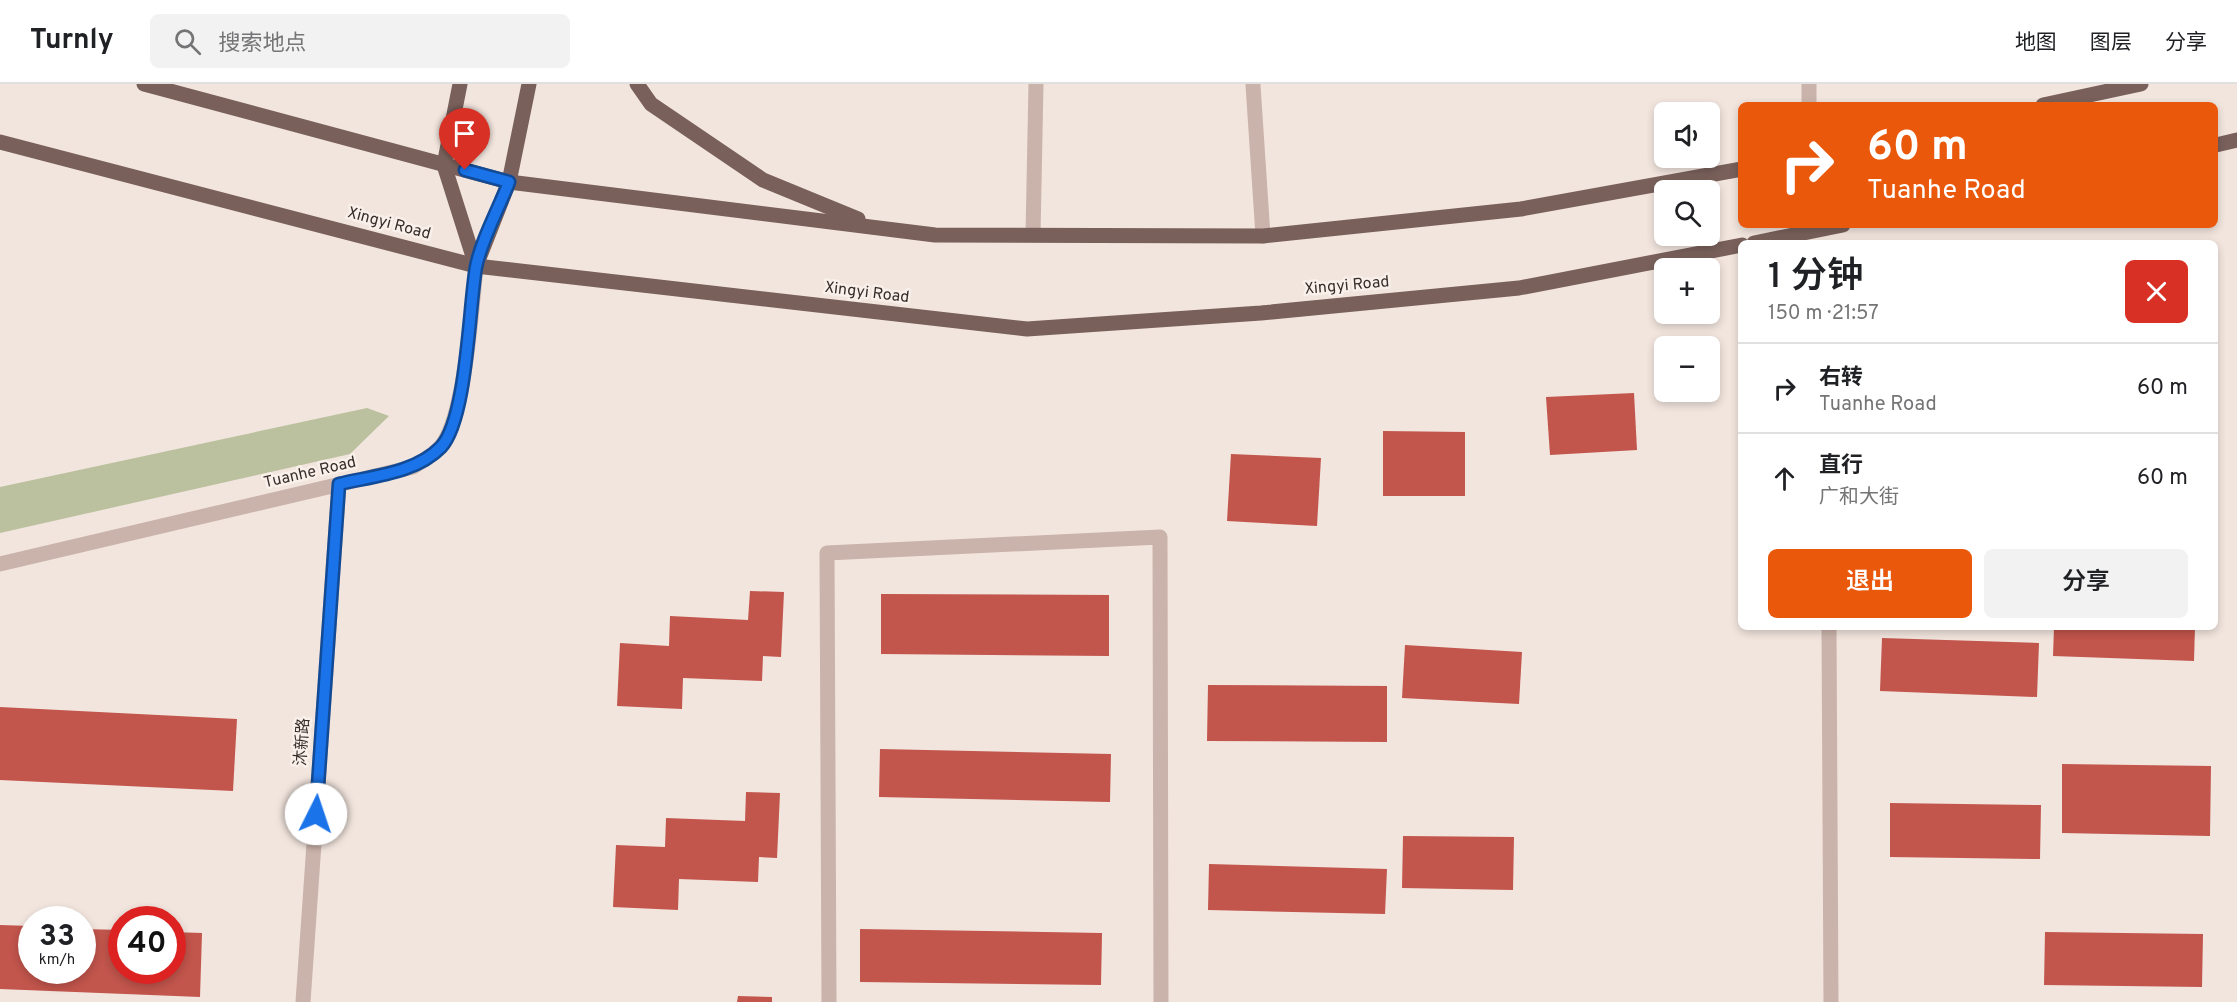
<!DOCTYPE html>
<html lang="zh">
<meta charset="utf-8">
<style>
:root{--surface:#fff;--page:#f2f2f2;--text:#202124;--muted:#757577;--line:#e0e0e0;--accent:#ea580c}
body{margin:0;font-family:Overpass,"Noto Sans SC",sans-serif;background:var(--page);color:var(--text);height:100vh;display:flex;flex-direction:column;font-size:22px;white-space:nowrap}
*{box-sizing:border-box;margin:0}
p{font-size:20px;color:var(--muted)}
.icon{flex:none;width:33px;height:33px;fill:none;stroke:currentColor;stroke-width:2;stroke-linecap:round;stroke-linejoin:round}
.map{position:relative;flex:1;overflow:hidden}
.sheet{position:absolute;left:1738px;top:156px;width:480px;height:390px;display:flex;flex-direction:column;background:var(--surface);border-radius:9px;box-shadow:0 3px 9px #0003}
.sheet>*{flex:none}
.top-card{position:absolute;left:1738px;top:18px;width:480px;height:126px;border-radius:9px;box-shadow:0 3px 9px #0003;background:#ea580c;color:#fff;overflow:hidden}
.controls{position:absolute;left:1654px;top:18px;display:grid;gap:12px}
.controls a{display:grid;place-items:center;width:66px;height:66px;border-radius:9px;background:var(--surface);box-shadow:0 3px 9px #0003;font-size:30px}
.speed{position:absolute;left:18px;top:822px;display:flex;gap:12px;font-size:30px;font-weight:700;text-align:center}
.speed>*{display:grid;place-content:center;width:78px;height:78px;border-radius:50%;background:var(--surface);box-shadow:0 3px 9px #0003;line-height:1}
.speed small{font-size:15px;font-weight:400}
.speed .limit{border:9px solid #d22;background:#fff;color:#111}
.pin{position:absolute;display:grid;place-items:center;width:51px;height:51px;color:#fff;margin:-62px -26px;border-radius:50% 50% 50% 0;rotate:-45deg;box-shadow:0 0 6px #0007}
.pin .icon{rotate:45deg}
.me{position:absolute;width:66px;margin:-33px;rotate:4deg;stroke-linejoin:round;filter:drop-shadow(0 0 4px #0008)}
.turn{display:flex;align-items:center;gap:21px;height:126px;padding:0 30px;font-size:27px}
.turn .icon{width:78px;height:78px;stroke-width:2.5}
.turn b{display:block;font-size:42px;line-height:51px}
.round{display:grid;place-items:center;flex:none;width:63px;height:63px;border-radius:9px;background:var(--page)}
.head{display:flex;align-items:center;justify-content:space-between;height:102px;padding:0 30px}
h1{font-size:36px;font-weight:600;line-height:45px}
.action{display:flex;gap:12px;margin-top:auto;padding:12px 30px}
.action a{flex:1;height:69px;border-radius:9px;background:var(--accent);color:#fff;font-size:24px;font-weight:600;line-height:69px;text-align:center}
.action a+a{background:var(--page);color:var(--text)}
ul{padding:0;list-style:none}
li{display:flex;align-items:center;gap:18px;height:90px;padding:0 30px;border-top:2px solid var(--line)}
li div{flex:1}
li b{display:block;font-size:22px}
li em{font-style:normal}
header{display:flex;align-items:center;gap:36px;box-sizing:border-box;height:84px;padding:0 30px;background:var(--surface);border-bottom:2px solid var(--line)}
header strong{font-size:28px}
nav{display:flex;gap:33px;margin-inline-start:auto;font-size:21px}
.search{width:420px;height:54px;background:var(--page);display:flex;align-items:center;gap:15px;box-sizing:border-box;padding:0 21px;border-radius:9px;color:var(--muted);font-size:22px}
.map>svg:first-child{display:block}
.green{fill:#bbc19e}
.building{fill:#c2554c}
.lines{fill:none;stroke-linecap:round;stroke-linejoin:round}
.service{stroke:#cab3aa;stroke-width:15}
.minor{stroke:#cab3aa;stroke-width:15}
.tertiary{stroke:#cab3aa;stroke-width:15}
.primary{stroke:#79605b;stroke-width:15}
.route-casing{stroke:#114b97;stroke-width:15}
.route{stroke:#1a73e8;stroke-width:10}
.labels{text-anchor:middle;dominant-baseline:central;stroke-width:5;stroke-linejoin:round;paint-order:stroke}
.street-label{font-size:16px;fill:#372c29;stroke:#f9f0ea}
</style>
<header>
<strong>Turnly</strong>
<div class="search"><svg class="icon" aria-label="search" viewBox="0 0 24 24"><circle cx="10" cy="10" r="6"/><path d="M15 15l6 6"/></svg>搜索地点</div>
<nav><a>地图</a><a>图层</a><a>分享</a></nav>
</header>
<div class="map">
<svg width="2237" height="918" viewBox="0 0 2237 918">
<rect width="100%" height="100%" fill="#f2e5de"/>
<path class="green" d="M367,324L389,332L350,370L0,449V403Z"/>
<g class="building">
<path d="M1634,309L1637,366L1550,371L1546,313Z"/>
<path d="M1383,347L1465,348V412H1383Z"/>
<path d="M1231,370L1321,374L1317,442L1227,437Z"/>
<path d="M750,507L784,508L781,573L763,572L762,597L683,594L682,625L617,622L620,559L669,562L670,532L748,536Z"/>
<path d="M881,510L1109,511V572L881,570Z"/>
<path d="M2054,543H2195L2194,577L2053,572Z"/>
<path d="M1882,554L2039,559L2037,613L1880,607Z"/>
<path d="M1405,561L1522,568L1519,620L1402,614Z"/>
<path d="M1208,601L1387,602V658L1207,657Z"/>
<path d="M0,623L237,635L233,707L0,696Z"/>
<path d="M880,665L1111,670L1110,718L879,713Z"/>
<path d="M2062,680L2211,682L2210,752L2062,749Z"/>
<path d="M746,708L780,709L777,774L759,773L758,798L679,795L678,826L613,823L616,761L665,763L666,734L745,737Z"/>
<path d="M1890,719L2041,721L2040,775L1890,773Z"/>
<path d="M1403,752L1514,753L1513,806L1402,804Z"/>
<path d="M1209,780L1387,785L1385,830L1208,826Z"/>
<path d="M0,841L32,842V886H82V845L122,846V886H172V848L202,849L200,913L0,905Z"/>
<path d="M860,845L1102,849L1101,901L860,898Z"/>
<path d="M2045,848L2203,850L2202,903L2044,901Z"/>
<path d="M738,912L772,913V918H737Z"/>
</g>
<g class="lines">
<path class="service" d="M1253,1L1263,152"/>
<g class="minor">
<path d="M1809,21V0"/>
<path d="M1033,151L1036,0"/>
<path d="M1829,543L1831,918"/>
<path d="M829,918L827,469L1160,453L1161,918"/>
</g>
<g class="tertiary">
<path d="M0,480L413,383C422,377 436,370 442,361C465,330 472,223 476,182"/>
<path d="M303,918L339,400"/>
</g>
<g class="primary">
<path d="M144,0L509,98L935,151L1263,152L1521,125L1742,85"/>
<path d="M460,0L444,81L476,182"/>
<path d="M637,0L651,20L763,96L858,135"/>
<path d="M2043,21L2141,0"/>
<path d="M0,58L476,182L1027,245L1261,229L1519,204L1742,161"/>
<path d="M2216,61L2237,56"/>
<path d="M1754,159L1843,141"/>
<path d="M476,182L509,98L529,0"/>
</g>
</g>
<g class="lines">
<g class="route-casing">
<path id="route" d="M316,730L339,400C373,392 416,389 441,363C467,335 469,223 476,183C481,157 499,124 509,98L465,86"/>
</g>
<use href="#route" class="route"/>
</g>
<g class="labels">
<g class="street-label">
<text transform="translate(389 140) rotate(15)">Xingyi Road</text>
<text transform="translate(1347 202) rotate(-5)">Xingyi Road</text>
<text transform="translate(867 209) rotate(7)">Xingyi Road</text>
<text transform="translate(310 389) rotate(-13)">Tuanhe Road</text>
<text transform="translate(303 658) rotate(-86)">沐新路</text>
</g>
</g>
</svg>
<div class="controls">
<a><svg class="icon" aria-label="sound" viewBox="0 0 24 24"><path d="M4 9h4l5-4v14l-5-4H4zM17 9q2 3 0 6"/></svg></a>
<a><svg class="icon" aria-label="search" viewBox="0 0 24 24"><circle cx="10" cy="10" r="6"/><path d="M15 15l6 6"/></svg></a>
<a>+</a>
<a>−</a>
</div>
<div class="speed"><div>33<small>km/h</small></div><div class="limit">40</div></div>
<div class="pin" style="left:465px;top:86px;background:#d93025"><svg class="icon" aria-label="arrive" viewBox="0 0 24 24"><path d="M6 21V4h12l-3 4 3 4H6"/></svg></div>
<svg class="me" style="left:316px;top:730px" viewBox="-20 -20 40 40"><circle r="19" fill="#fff"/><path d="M0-13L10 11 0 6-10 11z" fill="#1a73e8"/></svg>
<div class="top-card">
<div class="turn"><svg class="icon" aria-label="right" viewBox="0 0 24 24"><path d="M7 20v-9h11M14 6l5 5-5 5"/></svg><div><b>60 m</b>Tuanhe Road</div></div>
</div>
<section class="sheet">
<div class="head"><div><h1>1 分钟</h1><p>150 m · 21:57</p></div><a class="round" style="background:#d93025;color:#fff"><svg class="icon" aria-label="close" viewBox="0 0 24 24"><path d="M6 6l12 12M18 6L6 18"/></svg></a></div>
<ul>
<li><svg class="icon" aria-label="right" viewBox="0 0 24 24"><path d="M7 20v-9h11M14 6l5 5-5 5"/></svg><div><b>右转</b><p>Tuanhe Road</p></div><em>60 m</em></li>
<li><svg class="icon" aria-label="ahead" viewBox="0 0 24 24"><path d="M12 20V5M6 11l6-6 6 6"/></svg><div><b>直行</b><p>广和大街</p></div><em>60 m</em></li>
</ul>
<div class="action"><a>退出</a><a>分享</a></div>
</section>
</div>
